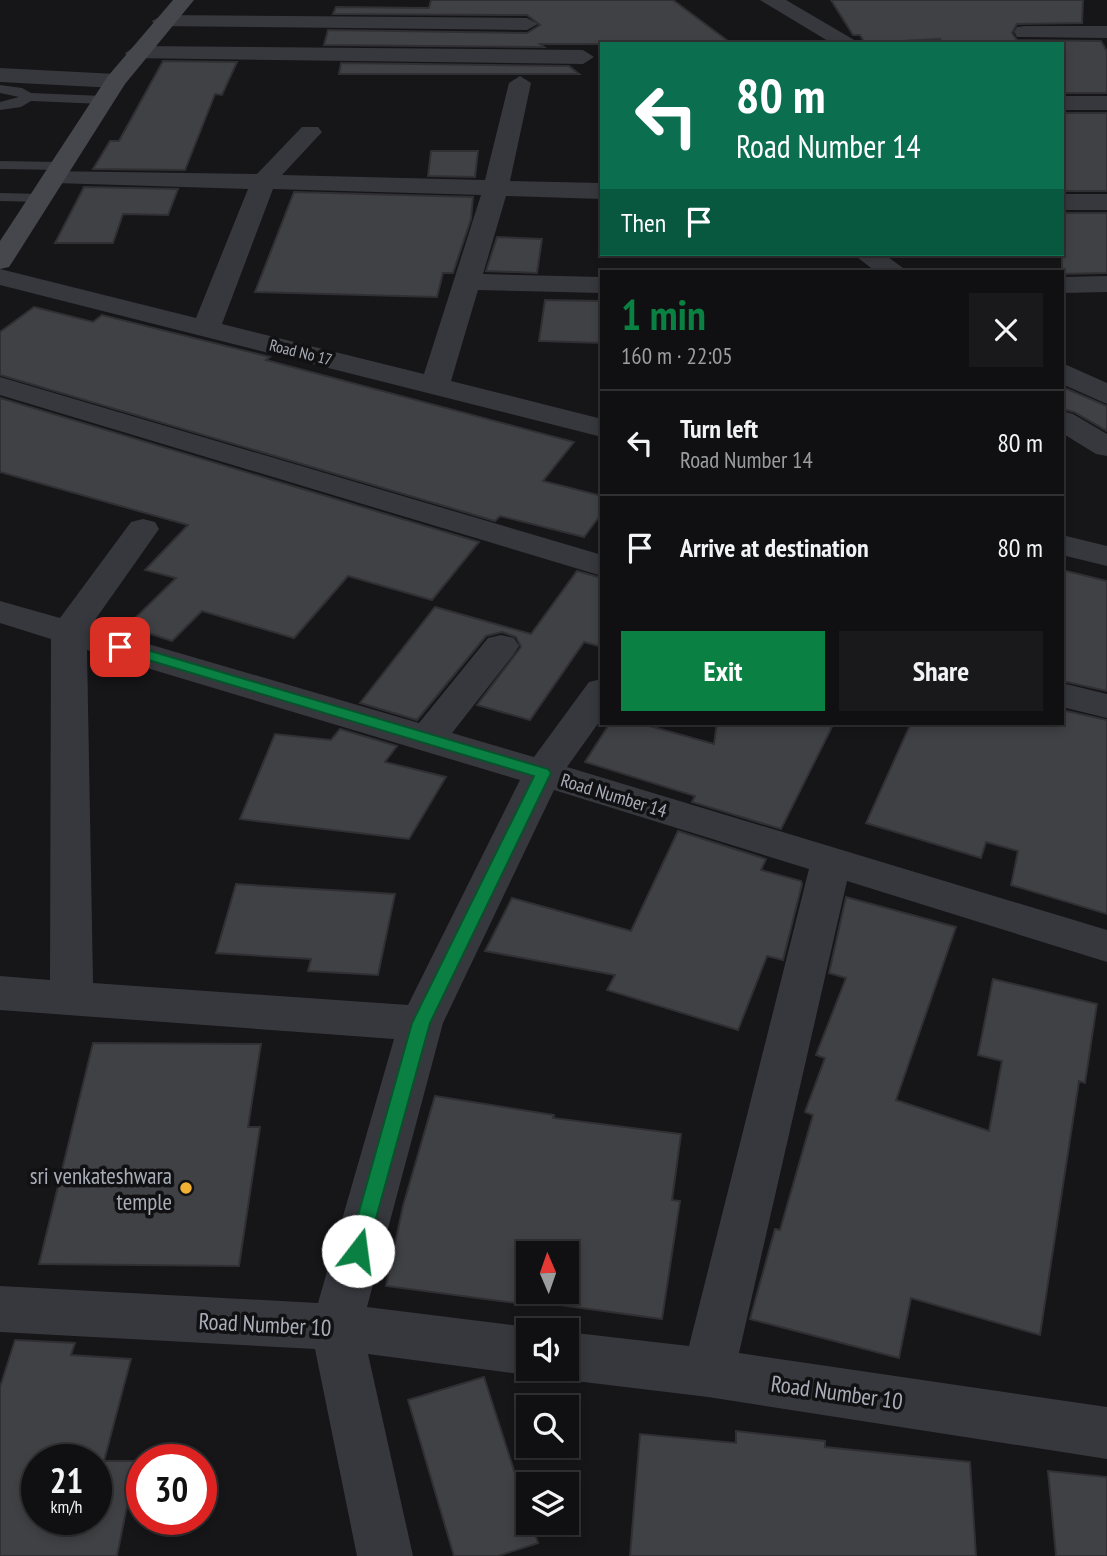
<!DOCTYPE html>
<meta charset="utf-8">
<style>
:root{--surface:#101012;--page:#19191b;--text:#f1f3f6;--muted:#9c9d9f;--line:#303032;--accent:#0b8043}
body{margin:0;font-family:"PT Sans Narrow",sans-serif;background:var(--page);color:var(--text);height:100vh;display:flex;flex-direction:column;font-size:26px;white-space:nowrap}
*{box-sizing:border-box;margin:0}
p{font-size:23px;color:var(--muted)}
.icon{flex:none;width:38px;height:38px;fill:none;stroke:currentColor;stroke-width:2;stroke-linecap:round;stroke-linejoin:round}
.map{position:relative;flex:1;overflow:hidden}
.side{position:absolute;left:600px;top:270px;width:464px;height:455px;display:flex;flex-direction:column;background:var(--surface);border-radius:0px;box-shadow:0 4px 10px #0003,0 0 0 2px var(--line)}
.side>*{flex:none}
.hud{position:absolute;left:600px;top:42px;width:464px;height:214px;border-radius:0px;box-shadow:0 4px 10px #0003,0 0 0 2px var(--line);background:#0b6e4f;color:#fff;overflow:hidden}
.needle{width:46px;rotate:358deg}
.buttons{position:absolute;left:516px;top:1241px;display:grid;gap:14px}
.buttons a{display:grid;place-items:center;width:63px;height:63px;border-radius:0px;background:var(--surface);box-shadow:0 4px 10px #0003,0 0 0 2px var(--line);font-size:35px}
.speed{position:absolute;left:21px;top:1444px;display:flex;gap:14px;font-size:35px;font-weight:700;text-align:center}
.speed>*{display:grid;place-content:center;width:91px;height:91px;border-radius:50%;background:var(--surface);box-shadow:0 4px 10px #0003,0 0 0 2px var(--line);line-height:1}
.speed small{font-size:18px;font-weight:400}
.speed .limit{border:10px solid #d22;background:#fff;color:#111}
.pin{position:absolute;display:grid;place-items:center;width:60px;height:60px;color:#fff;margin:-30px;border-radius:14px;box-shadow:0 4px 10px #0006}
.me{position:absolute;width:77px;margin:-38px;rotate:15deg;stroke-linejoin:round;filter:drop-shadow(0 0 5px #0008)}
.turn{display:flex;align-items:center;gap:24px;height:147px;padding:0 21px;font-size:32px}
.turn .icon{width:91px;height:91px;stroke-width:2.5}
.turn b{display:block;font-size:49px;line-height:60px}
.then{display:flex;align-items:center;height:66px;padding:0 21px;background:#0003;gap:14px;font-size:26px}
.round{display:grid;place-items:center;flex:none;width:74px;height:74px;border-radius:0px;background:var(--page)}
.headline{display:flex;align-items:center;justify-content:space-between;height:119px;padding:0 21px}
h1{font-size:42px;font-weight:700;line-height:52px;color:var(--accent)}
.primary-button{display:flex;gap:14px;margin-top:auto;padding:14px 21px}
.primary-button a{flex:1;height:80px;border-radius:0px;background:var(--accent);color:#fff;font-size:28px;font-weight:700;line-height:80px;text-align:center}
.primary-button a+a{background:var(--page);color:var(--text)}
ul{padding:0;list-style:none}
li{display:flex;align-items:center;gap:21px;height:105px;padding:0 21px;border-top:2px solid var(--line)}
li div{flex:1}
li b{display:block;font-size:26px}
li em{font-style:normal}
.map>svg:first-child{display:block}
.building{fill:#404145;stroke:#303034;stroke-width:2;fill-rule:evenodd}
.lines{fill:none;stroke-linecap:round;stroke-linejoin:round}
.lane{fill:#37383d;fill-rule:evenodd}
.street{fill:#37383d;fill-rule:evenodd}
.secondary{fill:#45474d;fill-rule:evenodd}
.route{fill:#0b8043;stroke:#07532c;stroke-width:2}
.poi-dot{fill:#f2b134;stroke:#111113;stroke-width:2.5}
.labels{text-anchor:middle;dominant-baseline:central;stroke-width:7;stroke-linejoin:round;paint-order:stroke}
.far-street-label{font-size:16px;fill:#a8adb8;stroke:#111113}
.street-label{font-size:19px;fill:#a8adb8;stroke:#111113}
.near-poi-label{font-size:23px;fill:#a8adb8;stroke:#111113;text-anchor:end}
.near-street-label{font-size:23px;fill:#a8adb8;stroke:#111113}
</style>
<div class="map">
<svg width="1107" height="1556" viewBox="0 0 1107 1556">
<rect width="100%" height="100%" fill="#161618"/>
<g class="building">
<path d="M431,0H673L732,44H540L544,47L324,45L328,30L527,33L540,25L527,15L333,14L336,7L429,8Z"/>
<path d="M831,0H1083L1082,23L1017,24L1012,33L1017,40L1101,41L1107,51V93H1062V44H942L940,39L865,43L860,35H853Z"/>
<path d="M163,61L237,62L222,95L215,94L185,170L93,169L110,141H119Z"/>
<path d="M341,63L569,66L579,74H339Z"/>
<rect x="1062" y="113" width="45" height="78"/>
<path d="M431,151H478L475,177L428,176Z"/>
<path d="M84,187L178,189L168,215L123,214L113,243H55Z"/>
<path d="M294,192L473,197L471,219L453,273H443L437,297L255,292Z"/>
<path d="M1062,213H1107V273L1062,274Z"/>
<path d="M497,237L542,239L537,273L486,271Z"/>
<path d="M545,300L602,301V343L539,341Z"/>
<path d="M34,307L93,322L102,315L270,357L266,360L574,442L543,481L602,496V513L584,537L500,516L495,521L0,375V332Z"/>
<path d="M1067,389L1107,406V431L1074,412L1062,409V392Z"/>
<path d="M0,398L479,542L432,600L348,576L294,638L202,611L172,641L127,626L176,578L145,570L188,525L0,472Z"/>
<path d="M1062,570L1107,581V691L1062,681Z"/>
<path d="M577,571L602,578V647L584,642L530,720L477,705L521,647L516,637L502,632L486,636L417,720L360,703L435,607L531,634Z"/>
<path d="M1062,710L1107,720V914L1011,885L1018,851L986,842L981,858L866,823L911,723H1062Z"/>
<path d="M610,723H639L714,744L717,723H834L781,829L692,802L695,796L585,762Z"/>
<path d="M340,729L397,746L385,762L446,777L409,839L240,819L275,734L331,740Z"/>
<path d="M678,831L766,859L761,870L801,881L802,884L783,960L767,956L738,1030L607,990L615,975L485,951L512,898L631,931Z"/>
<path d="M236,884L395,894L378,975L308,971L311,959L216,953Z"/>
<path d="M846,897L956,927L896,1100L989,1131L1002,1061L978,1055L993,979L1097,1004L1085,1083L1079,1081L1040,1335L911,1298L899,1358L750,1319L775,1229L780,1230L813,1115L805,1112L825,1058L816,1055L846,978L829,973Z"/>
<path d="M93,1043L261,1044L248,1127H260L239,1266L39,1264Z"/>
<path d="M435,1096L554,1115L553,1118L681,1134L672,1200L680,1201L662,1319L524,1300L523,1304L386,1286L403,1206ZM528,1253H567V1292H528Z"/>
<path d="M15,1340L75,1343L71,1355L131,1359L104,1461H136L117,1556H0V1387ZM37,1460H96V1519H37Z"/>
<path d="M484,1377L528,1514V1522H531L538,1543L498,1556H454L408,1400Z"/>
<path d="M736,1431L825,1441V1447L970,1462L976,1556H630L640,1434L736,1443Z"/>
<path d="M1048,1471L1107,1477V1556H1056Z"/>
</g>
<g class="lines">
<g class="lane">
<path d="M0,85L22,88L31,93L103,96L109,100L103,104L31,101L21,107L0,110V102L19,97L0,93Z"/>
<path d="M0,161L61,162L68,166L61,170L0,169Z"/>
<path d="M0,193L41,194L48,198L41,202L0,201Z"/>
</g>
<g class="street">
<path d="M760,0H786L861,44H833Z"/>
<path d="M163,15L527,18L538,24L527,30L155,26L152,21Z"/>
<path d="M1025,26H1107V38L1017,37L1014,32L1017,27Z"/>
<path d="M136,46L583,50L594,57L583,64L128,58L125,53Z"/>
<path d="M0,68L116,74L127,81L116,88L0,82Z"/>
<path d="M520,76L531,83L510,181L602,183V199L506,196L483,274L602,277V293L478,290L451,381L602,419V437L0,285V269L196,318L248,189L55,183L46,181L43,176L46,171L257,174L302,127H318L322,132L282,175L485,180L509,83ZM273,189L481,195L424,374L222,324Z"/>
<rect x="1062" y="96" width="45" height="14"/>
<rect x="1062" y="194" width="45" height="16"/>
<path d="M853,254H884L907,271H875Z"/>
<path d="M1107,276V292L1062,293V277Z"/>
<path d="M1062,363L1107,383V404L1062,384Z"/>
<path d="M0,377L602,555V576L0,395Z"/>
<path d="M1062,411L1073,414L1107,434V456L1096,454L1062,433Z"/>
<path d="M143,519L155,522L159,529L90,627L419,723L488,638L501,635L514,638L519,646L514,654L452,733L534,757L589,682L602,679V718L567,767L1107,930V962L847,881L739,1353L1107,1407V1459L708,1397L567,1380L549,1373L547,1368H567V1332L689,1346L809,869L554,790L443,1023L367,1307L528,1327L535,1330H528V1368H545L528,1375L368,1354L413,1556H357L315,1349L0,1332V1286L318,1303L394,1039L0,1010V976L50,980L51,639L0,623V601L60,618L131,522ZM87,650L520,780L408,1005L93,983Z"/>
<path d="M1062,535L1107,546V566L1062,555Z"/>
<path d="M1062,683L1107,694V718L1062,707Z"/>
</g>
<path class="secondary" d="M173,0H194L125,84L13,261L9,267L0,269V241L108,76Z"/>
</g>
<path class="route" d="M120,642L548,769L551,773L430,1023L365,1258L358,1260L351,1258L348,1251L412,1023L534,776L115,650L112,647Z"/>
<circle class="poi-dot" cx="186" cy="1188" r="7"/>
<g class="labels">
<g class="far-street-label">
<text transform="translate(301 352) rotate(14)">Road No 17</text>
</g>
<g class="street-label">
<text transform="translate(614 795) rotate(17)">Road Number 14</text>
</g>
<g class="near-poi-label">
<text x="172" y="1175">sri venkateshwara<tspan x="172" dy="26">temple</tspan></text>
</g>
<g class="near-street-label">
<text transform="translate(265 1324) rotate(3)">Road Number 10</text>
<text transform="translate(837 1392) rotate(8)">Road Number 10</text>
</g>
</g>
</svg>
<div class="buttons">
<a><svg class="needle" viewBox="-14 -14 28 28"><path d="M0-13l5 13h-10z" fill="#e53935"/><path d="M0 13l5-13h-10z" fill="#9c9d9f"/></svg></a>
<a><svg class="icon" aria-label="sound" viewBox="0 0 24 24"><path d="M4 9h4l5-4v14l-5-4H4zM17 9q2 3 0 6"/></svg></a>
<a><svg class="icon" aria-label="search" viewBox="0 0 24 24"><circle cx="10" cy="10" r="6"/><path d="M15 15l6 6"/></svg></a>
<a><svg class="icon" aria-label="layers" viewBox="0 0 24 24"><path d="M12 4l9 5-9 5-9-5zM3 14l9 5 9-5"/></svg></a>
</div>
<div class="speed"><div>21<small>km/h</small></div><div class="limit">30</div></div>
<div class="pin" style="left:120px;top:647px;background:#d93025"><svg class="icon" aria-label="arrive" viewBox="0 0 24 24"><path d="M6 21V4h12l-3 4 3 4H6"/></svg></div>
<svg class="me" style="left:358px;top:1251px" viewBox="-20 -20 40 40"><circle r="19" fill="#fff"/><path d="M0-13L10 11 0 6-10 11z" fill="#0b8043"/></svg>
<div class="hud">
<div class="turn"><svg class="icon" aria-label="left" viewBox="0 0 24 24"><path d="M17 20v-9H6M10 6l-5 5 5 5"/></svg><div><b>80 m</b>Road Number 14</div></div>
<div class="then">Then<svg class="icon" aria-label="arrive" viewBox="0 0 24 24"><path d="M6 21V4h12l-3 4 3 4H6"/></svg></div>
</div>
<section class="side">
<div class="headline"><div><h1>1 min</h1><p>160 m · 22:05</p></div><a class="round"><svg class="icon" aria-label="close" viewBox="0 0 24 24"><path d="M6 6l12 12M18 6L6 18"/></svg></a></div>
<ul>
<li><svg class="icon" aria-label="left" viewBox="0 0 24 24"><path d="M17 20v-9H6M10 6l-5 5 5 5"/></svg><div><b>Turn left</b><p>Road Number 14</p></div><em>80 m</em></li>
<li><svg class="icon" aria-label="arrive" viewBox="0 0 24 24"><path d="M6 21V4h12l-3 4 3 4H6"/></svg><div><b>Arrive at destination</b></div><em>80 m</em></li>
</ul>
<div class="primary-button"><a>Exit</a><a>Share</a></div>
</section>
</div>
